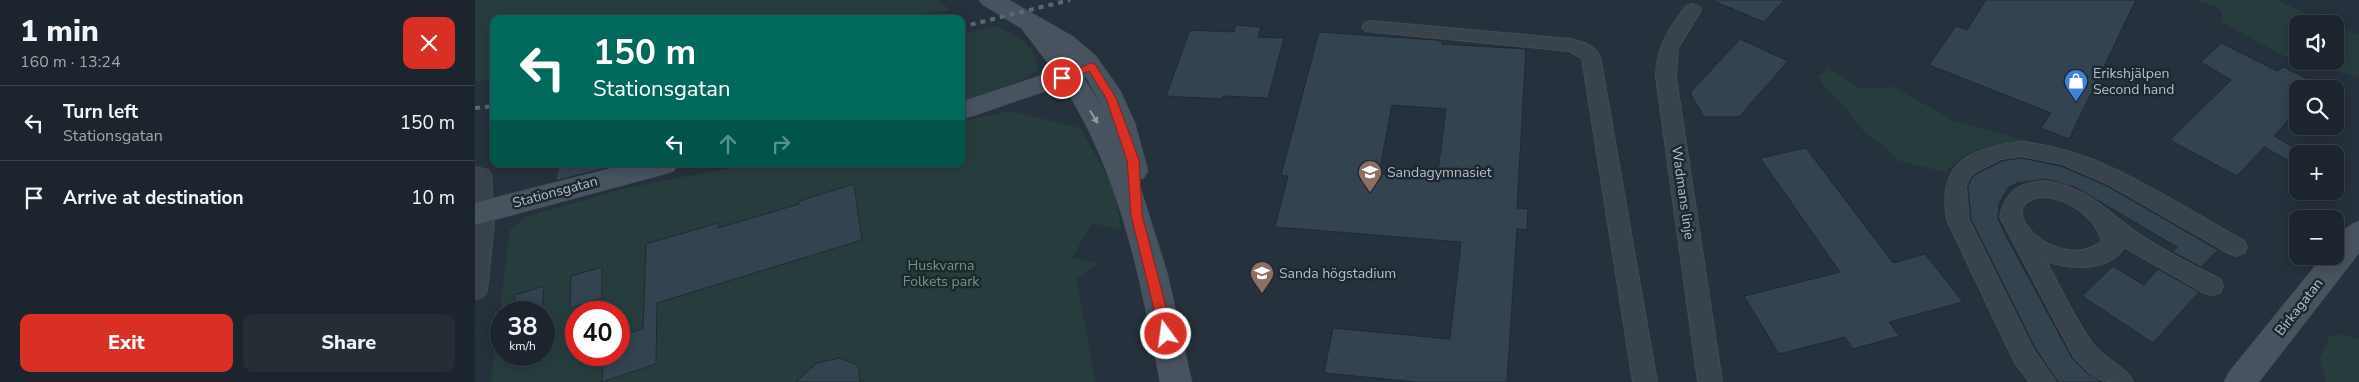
<!DOCTYPE html>
<meta charset="utf-8">
<style>
:root{--surface:#1c252d;--page:#252d35;--text:#f1f3f6;--muted:#a0a5aa;--line:#3a4249;--accent:#d93025}
body{margin:0;font-family:"Nunito Sans",sans-serif;background:var(--page);color:var(--text);height:100vh;display:flex;flex-direction:column;font-size:19px;white-space:nowrap}
*{box-sizing:border-box;margin:0}
p{font-size:16px;color:var(--muted)}
.icon{flex:none;width:28px;height:28px;fill:none;stroke:currentColor;stroke-width:2;stroke-linecap:round;stroke-linejoin:round}
.map{position:relative;flex:1;overflow:hidden}
.drawer{display:flex;flex-direction:column;background:var(--surface);width:475px}
.drawer>*{flex:none}
.banner{position:absolute;left:15px;top:15px;width:475px;height:152px;border-radius:10px;box-shadow:0 2px 12px #0003,0 0 0 1px var(--line);background:#00695c;color:#fff;overflow:hidden}
.fabs{position:absolute;left:1814px;top:15px;display:grid;gap:10px}
.fabs a{display:grid;place-items:center;width:55px;height:55px;border-radius:10px;background:var(--surface);box-shadow:0 2px 12px #0003,0 0 0 1px var(--line);font-size:25px}
.speed{position:absolute;left:15px;top:301px;display:flex;gap:10px;font-size:25px;font-weight:700;text-align:center}
.speed>*{display:grid;place-content:center;width:65px;height:65px;border-radius:50%;background:var(--surface);box-shadow:0 2px 12px #0003,0 0 0 1px var(--line);line-height:1}
.speed small{font-size:12px;font-weight:400}
.speed .limit{border:8px solid #d22;background:#fff;color:#111}
.pin{position:absolute;display:grid;place-items:center;width:42px;height:42px;color:#fff;margin:-21px;border:2px solid #fff;border-radius:50%;box-shadow:0 1px 5px #0007}
.me{position:absolute;width:55px;margin:-28px;rotate:346deg;stroke-linejoin:round;filter:drop-shadow(0 0 4px #0008)}
.turn{display:flex;align-items:center;gap:18px;height:105px;padding:0 20px;font-size:22px}
.turn .icon{width:65px;height:65px;stroke-width:2.5}
.turn b{display:block;font-size:35px;line-height:42px}
.lanes{display:flex;align-items:center;height:48px;padding:0 20px;background:#0003;justify-content:center;gap:25px;direction:ltr}
.lanes .off{opacity:.35}
.round{display:grid;place-items:center;flex:none;width:52px;height:52px;border-radius:10px;background:var(--page)}
.headline{display:flex;align-items:center;justify-content:space-between;height:85px;padding:0 20px}
h1{font-size:30px;font-weight:800;line-height:38px}
.action{display:flex;gap:10px;margin-top:auto;padding:10px 20px}
.action a{flex:1;height:58px;border-radius:10px;background:var(--accent);color:#fff;font-size:20px;font-weight:800;line-height:58px;text-align:center}
.action a+a{background:var(--page);color:var(--text)}
ul{padding:0;list-style:none}
li{display:flex;align-items:center;gap:15px;height:75px;padding:0 20px;border-top:1px solid var(--line)}
li div{flex:1}
li b{display:block;font-size:19px}
li em{font-style:normal}
main{display:flex;flex:1;min-height:0}
.map>svg:first-child{display:block}
.green{fill:#273d3d;fill-rule:evenodd}
.building{fill:#344350;stroke:#202a33;fill-rule:evenodd}
.lines{fill:none;stroke-linecap:round;stroke-linejoin:round}
.street-casing{stroke:#424c55;stroke-width:2}
.secondary-casing{stroke:#424c55;stroke-width:1}
.street{fill:#39434c;fill-rule:evenodd}
.secondary{fill:#47535f;fill-rule:evenodd}
.rail{stroke:#5b6773;stroke-width:4;stroke-dasharray:5 5;stroke-linecap:butt}
.oneway{fill:#8e99a3}
.route{fill:#d93025;stroke:#8d1f18}
.labels{text-anchor:middle;dominant-baseline:central;stroke-width:5;stroke-linejoin:round;paint-order:stroke}
.poi-label{font-size:14px;fill:#b4bec8;stroke:#1e2831;text-anchor:start}
.street-label{font-size:14px;fill:#b4bec8;stroke:#1e2831}
.park-label{font-size:14px;fill:#6d9772;stroke:#1e2831}
</style>
<main>
<section class="drawer">
<div class="headline"><div><h1>1 min</h1><p>160 m · 13:24</p></div><a class="round" style="background:#d93025;color:#fff"><svg class="icon" aria-label="close" viewBox="0 0 24 24"><path d="M6 6l12 12M18 6L6 18"/></svg></a></div>
<ul>
<li><svg class="icon" aria-label="left" viewBox="0 0 24 24"><path d="M17 20v-9H6M10 6l-5 5 5 5"/></svg><div><b>Turn left</b><p>Stationsgatan</p></div><em>150 m</em></li>
<li><svg class="icon" aria-label="arrive" viewBox="0 0 24 24"><path d="M6 21V4h12l-3 4 3 4H6"/></svg><div><b>Arrive at destination</b></div><em>10 m</em></li>
</ul>
<div class="action"><a>Exit</a><a>Share</a></div>
</section>
<div class="map">
<svg width="1884" height="382" viewBox="0 0 1884 382">
<rect width="100%" height="100%" fill="#25313c"/>
<g class="green">
<path d="M0,0H462L476,10L417,19H19V79L0,82Z"/>
<path d="M1721,0H1801L1856,24H1822V60L1807,55L1747,22V12L1742,7Z"/>
<path d="M1860,25L1884,35V77L1825,61H1860Z"/>
<path d="M521,26C540,35 563,46 562,70L545,81L486,102V34Z"/>
<path d="M1352,66L1384,88L1419,87L1479,121L1629,161C1572,155 1518,122 1470,172L1424,161L1410,147L1390,133L1365,102L1350,88L1343,76L1350,72Z"/>
<path d="M537,111L605,128L640,190L646,230L617,223L597,258L623,263L602,279L620,382H16L35,230L50,217L152,188L274,164H486V121ZM26,312H69V355H26ZM101,312H144V355H101Z"/>
<path d="M1862,334L1884,339V382H1851L1845,359L1854,337Z"/>
</g>
<g class="building">
<path d="M1236,0H1309L1289,22Z"/>
<path d="M1511,0H1661L1594,139L1566,128L1576,113L1454,65L1481,26L1492,30Z"/>
<path d="M761,25L786,27L783,37L809,38L793,98L748,96L746,99L691,96L715,30L759,32Z"/>
<path d="M844,32L960,40L968,41L967,44L1051,49L1042,208L1053,209L1052,230L1042,229L1032,382H940L849,373L858,328L975,339L986,242L800,227L813,176L806,175ZM917,105L971,109L962,179L904,174Z"/>
<path d="M1265,39L1313,61L1264,117H1229L1215,93Z"/>
<path d="M1746,43L1802,71L1809,67L1853,89H1822V110L1799,136L1822,149V165L1789,147L1762,176L1695,140L1756,80L1726,62Z"/>
<path d="M1331,148L1418,263L1450,254L1488,302L1414,322L1424,336L1378,349L1370,337L1304,354L1269,296L1365,272L1285,158Z"/>
<path d="M1546,158L1586,166L1632,186L1743,250L1726,267L1698,252L1702,247L1600,187L1571,179L1542,183L1533,188L1524,204L1523,218L1529,232L1597,358L1612,373L1627,382H1583L1560,348L1496,219L1493,187L1496,179L1501,174L1527,161Z"/>
<path d="M100,164H139V166L80,181L84,167Z"/>
<path d="M379,184L387,240L182,303L181,364L127,382L129,355H144V336L168,329L171,244L243,223V228L324,204V201Z"/>
<path d="M1638,266L1669,285L1683,269L1724,292L1678,343L1607,296Z"/>
<path d="M127,267V298L95,308L96,276Z"/>
<path d="M69,286L67,312H38L40,295Z"/>
<path d="M364,358L381,364L384,370L385,382H321L342,363Z"/>
</g>
<g class="lines">
<g class="street-casing">
<g id="street">
<path d="M1217,4L1223,6L1226,10L1203,48L1201,77L1247,382H1223L1181,77C1181,47 1194,29 1211,6Z"/>
<path d="M896,21L1096,39C1108,42 1118,45 1125,56L1182,382H1158L1107,58L1094,51L890,31L887,27L890,23Z"/>
<path d="M1546,142C1628,150 1698,202 1769,241L1772,247L1769,253L1761,256L1753,253L1633,184L1587,164L1546,156L1526,159L1500,172L1494,178L1491,187L1494,220L1558,349L1581,382H1555L1540,363L1472,220C1462,162 1495,148 1546,142Z"/>
<path d="M0,167L13,170L16,175L19,223L12,290L8,297L0,299Z"/>
<path d="M1571,181C1614,187 1633,214 1667,236C1692,253 1719,266 1745,279L1748,286L1745,293L1737,295L1729,293L1649,247C1634,273 1595,269 1571,261C1586,288 1599,318 1617,343C1628,359 1651,366 1658,382C1623,382 1623,382 1599,357L1525,217C1530,191 1546,182 1571,181ZM1571,197C1596,200 1620,217 1627,241C1583,277 1508,200 1571,197Z"/>
</g>
</g>
<g class="secondary-casing">
<g id="secondary">
<path d="M504,0H534L599,37L621,56L645,90L660,123L673,171L669,178L663,180L692,272L717,382H685C665,278 646,176 588,85L486,120V102L579,71L546,28L508,5ZM611,77L629,110L609,78Z"/>
<path d="M153,164H203L199,171L190,174L0,225V203Z"/>
<path d="M1884,221V253L1784,382H1749L1754,372L1848,256H1860C1860,239 1867,227 1884,221Z"/>
</g>
</g>
<use href="#street" class="street"/>
<use href="#secondary" class="secondary"/>
<g class="rail">
<path d="M486,27L595,0"/>
<path d="M0,108L19,106"/>
</g>
</g>
<defs><path id="oneway-solid" d="M-6-.8H1V-3.2L6.5 0L1 3.2V.8H-6Z" transform="scale(1.25)"/></defs>
<use class="oneway" href="#oneway-solid" transform="translate(619 117) rotate(58)"/>
<path class="route" d="M616,63L620,64L641,98L664,160L667,215L698,334L691,340L685,334L656,215L652,160L631,98L614,71L587,81L582,78Z"/>
<defs>
<g id="shop-pin" transform="scale(1.25)"><path d="M0 17L-7.5 6A9.5 9.5 0 1 1 7.5 6Z" fill="#3f7fe0" stroke="#1e2831"/><path d="M-5-2.5h2.3a2.7 3.5 0 0 1 5.4 0H5L5.5 6h-11ZM-1.5-2.5h3a1.5 2.3 0 0 0-3 0Z" fill="#fff"/></g>
<g id="school-pin" transform="scale(1.25)"><path d="M0 17L-7.5 6A9.5 9.5 0 1 1 7.5 6Z" fill="#8d6e63" stroke="#1e2831"/><path d="M0-5L7-2L0 1L-7-2ZM-4 1L0 2.5L4 1V4Q0 6-4 4Z" fill="#fff"/></g>
</defs>
<g fill-rule="evenodd">
<use href="#shop-pin" x="1601" y="81"/>
<use href="#school-pin" x="895" y="172"/>
<use href="#school-pin" x="787" y="273"/>
</g>
<g class="labels">
<g class="poi-label">
<text x="1618" y="73">Erikshjälpen<tspan x="1618" dy="16">Second hand</tspan></text>
<text x="912" y="172">Sandagymnasiet</text>
<text x="804" y="273">Sanda högstadium</text>
</g>
<g class="street-label">
<text transform="translate(80 192) rotate(-15)">Stationsgatan</text>
<text transform="translate(1208 193) rotate(82)">Wadmans linje</text>
<text transform="translate(1824 307) rotate(-52)">Birkagatan</text>
</g>
<g class="park-label">
<text x="466" y="265">Huskvarna<tspan x="466" dy="16">Folkets park</tspan></text>
</g>
</g>
</svg>
<div class="fabs">
<a><svg class="icon" aria-label="sound" viewBox="0 0 24 24"><path d="M4 9h4l5-4v14l-5-4H4zM17 9q2 3 0 6"/></svg></a>
<a><svg class="icon" aria-label="search" viewBox="0 0 24 24"><circle cx="10" cy="10" r="6"/><path d="M15 15l6 6"/></svg></a>
<a>+</a>
<a>−</a>
</div>
<div class="speed"><div>38<small>km/h</small></div><div class="limit">40</div></div>
<div class="pin" style="left:587px;top:78px;background:#d93025"><svg class="icon" aria-label="arrive" viewBox="0 0 24 24"><path d="M6 21V4h12l-3 4 3 4H6"/></svg></div>
<svg class="me" style="left:691px;top:334px" viewBox="-20 -20 40 40"><circle r="17" fill="#d93025" stroke="#fff" stroke-width="3"/><path d="M0-11L8 9 0 5-8 9z" fill="#fff"/></svg>
<div class="banner">
<div class="turn"><svg class="icon" aria-label="left" viewBox="0 0 24 24"><path d="M17 20v-9H6M10 6l-5 5 5 5"/></svg><div><b>150 m</b>Stationsgatan</div></div>
<div class="lanes"><svg class="icon" aria-label="left" viewBox="0 0 24 24"><path d="M17 20v-9H6M10 6l-5 5 5 5"/></svg><svg class="icon off" aria-label="ahead" viewBox="0 0 24 24"><path d="M12 20V5M6 11l6-6 6 6"/></svg><svg class="icon off" aria-label="right" viewBox="0 0 24 24"><path d="M7 20v-9h11M14 6l5 5-5 5"/></svg></div>
</div>
</div>
</main>
